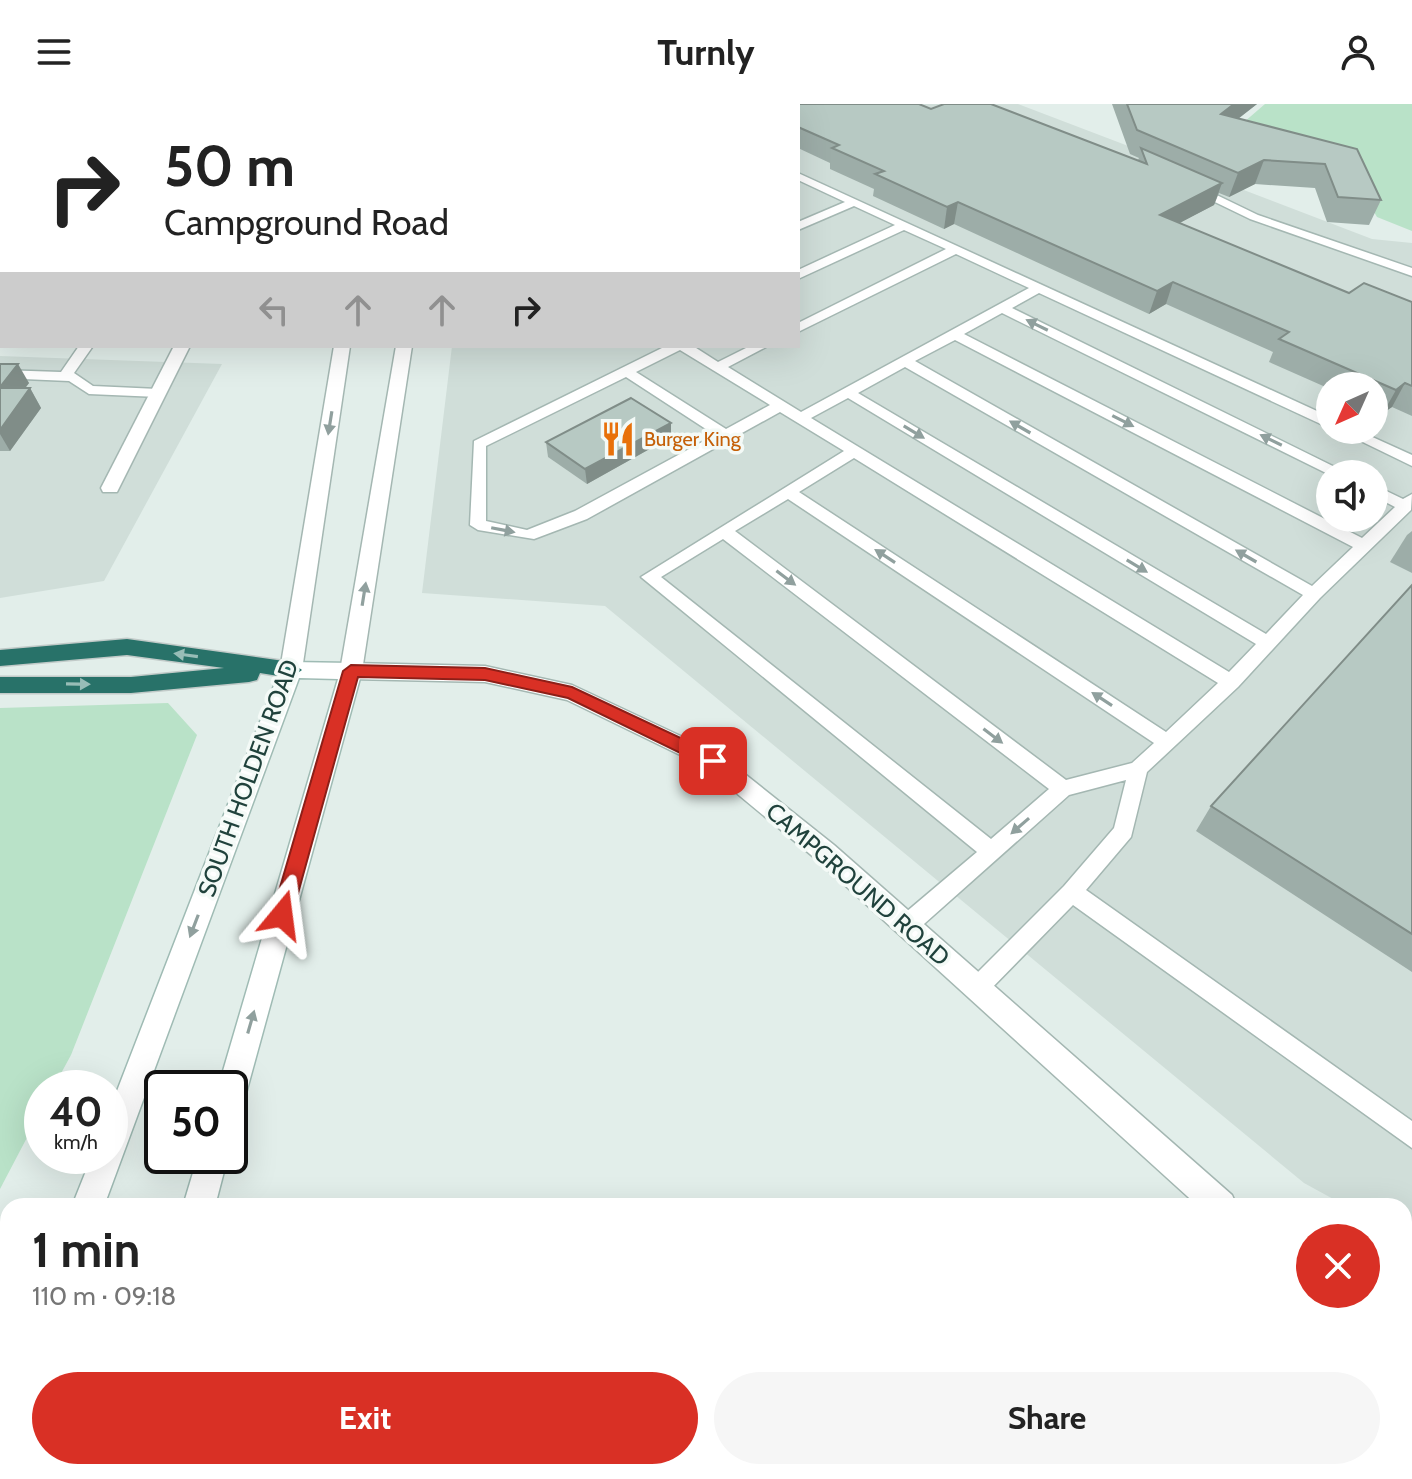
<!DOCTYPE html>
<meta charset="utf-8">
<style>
:root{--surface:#fff;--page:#f6f6f6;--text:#222;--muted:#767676;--accent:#d93025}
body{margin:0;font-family:Cabin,sans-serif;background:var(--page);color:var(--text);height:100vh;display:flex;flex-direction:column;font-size:30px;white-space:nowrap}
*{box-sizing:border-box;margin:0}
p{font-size:26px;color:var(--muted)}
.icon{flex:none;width:44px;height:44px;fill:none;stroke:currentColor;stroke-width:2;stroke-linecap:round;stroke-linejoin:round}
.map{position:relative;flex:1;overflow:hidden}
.details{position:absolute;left:0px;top:1094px;width:1412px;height:282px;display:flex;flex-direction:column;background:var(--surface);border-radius:24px 24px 0 0;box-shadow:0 8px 32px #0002}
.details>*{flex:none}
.guide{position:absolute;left:0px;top:0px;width:800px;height:244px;box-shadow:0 8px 32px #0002;background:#fff;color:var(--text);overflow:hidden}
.needle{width:52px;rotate:225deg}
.buttons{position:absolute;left:1316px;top:268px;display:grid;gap:16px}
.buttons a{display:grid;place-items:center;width:72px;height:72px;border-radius:50%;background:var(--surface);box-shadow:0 8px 32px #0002;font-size:40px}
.speed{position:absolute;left:24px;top:966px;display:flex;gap:16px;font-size:40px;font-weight:700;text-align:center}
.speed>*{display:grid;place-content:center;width:104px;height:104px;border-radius:50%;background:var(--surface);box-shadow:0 8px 32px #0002;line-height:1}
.speed small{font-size:20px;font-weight:400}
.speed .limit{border:4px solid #111;border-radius:12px;background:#fff;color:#111}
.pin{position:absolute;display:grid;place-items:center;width:68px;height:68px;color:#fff;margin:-34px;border-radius:16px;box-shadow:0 4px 12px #0006}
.me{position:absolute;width:88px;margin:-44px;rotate:16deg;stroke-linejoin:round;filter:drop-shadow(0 0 6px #0008)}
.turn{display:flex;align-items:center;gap:28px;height:168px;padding:0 32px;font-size:36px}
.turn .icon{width:104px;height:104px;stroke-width:2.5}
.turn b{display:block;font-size:56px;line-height:68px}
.lanes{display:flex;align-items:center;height:76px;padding:0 32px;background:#0003;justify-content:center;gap:40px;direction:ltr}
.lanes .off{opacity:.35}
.round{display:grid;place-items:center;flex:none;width:84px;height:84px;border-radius:42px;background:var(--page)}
.head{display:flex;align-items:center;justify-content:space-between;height:136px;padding:0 32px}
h1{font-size:48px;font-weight:700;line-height:60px}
.primary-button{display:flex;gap:16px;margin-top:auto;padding:16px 32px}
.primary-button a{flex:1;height:92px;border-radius:48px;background:var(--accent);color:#fff;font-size:32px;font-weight:700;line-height:92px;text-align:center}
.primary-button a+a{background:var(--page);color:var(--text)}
header{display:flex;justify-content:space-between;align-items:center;height:104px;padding:0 32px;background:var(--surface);font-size:36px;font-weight:700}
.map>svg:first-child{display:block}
.built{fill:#d0ded9;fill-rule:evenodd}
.green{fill:#b9e2c8}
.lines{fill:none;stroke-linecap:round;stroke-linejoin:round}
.service-casing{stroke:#a4b7b2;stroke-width:3}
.minor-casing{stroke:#a4b7b2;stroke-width:3}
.tertiary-casing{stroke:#a4b7b2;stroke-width:3}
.secondary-casing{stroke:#9fbbb4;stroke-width:3}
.motorway-casing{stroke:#c1cac8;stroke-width:3}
.service{fill:#fff;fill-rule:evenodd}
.minor{fill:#fff;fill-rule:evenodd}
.tertiary{fill:#fff;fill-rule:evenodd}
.secondary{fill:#fff;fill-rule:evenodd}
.motorway{fill:#287269;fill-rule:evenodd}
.wall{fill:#9dada8}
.shaded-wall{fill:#808d88}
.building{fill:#b7c9c3;stroke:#808d88;stroke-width:2}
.oneway{fill:#90a09e}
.oneway2{fill:#98bdb7}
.route{fill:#d93025;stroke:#8d1f18;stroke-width:2}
.labels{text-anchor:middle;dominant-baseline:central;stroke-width:7;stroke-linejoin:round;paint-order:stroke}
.far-food-label{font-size:20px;fill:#c56008;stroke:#f4faf7;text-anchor:start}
.street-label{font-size:24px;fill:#20423c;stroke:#f4faf7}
</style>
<header><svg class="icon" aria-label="menu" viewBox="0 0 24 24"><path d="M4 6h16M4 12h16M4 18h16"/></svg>Turnly<svg class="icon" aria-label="person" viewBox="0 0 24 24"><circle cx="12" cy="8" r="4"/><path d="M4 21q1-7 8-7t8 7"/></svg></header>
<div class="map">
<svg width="1412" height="1375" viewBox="0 0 1412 1375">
<rect width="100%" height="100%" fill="#e2eeea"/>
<g class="built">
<path d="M0,0H382L2,2V216Z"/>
<path d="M711,0H1018L1372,135L1412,139V1138L1404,1134V1102H1346L1304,1079L605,502L422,489L452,242H798V2H706ZM1330,282H1374V326H1330ZM1330,370H1374V414H1330Z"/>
<path d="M0,252L222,260L104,477L0,494Z"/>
</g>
<g class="green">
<path d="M1265,0H1412V127L1377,113L1346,60L1236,25Z"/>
<path d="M168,599L197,631L71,951L53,984H42V1005L0,1085V604Z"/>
</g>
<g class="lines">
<g class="service-casing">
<g id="service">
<path d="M194,0H207L208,2H195Z"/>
<path d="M606,0H621L605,2Z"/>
<path d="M767,0H781L766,2Z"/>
<path d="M798,69L1330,313V323L1325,322L1039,189L1012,204L1349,370L1330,371L1002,209L964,230L1362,434L1395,403L1374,392V381L1403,395L1412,390L1411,406L1320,494L1238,583L1147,668L1131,733L1086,786L1412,1017V1044L1073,801L985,891L977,894L969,891L966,884L969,877L1064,782L1114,724L1126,676L1069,691L915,828L907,830L899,828L896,821L899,814L977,748L641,473L844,347L780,308L587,415L534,435L478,426L470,421L474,337L666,242H693L718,258L750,242H768L728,263L801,308L1029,184L956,150L798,228V219L946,145L904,126L798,175V166L895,121L854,102L798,126V118L845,98L798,76ZM955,236L1353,443L1312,482L915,257ZM680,246L770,301L726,325L636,268ZM905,263L1303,491L1266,530L858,289ZM626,273L715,331L575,407L527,426L486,417V342ZM848,294L1256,540L1229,568L811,314ZM854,354L1218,579L1166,628L799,388ZM788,395L1154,639L1132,659L1066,676L735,427ZM723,435L1049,685L991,735L661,473Z"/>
<path d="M1188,81H1196L1258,111L1412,164V172L1250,115L1188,85Z"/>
<path d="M79,242H93L74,269L93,282L158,285L165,289L158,293L89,290L69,277L0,274V266L61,268Z"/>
<path d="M1338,326H1357L1412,351V362Z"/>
</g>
</g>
<g class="minor-casing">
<g id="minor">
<rect x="0" y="230" width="2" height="10"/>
<path d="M174,242H190L117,388H103L101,384Z"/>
<path d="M351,559L485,562L572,581L721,651L834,741L1232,1091L1237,1102H1198L816,755L705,663L567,596L485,578L351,575L340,567Z"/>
<path d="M1404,1238L1412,1241V1278L1404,1275Z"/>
</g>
</g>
<g class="tertiary-casing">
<g id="tertiary">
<path d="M334,242H350L302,566L291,574L280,566Z"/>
<path d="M396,242H412L362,567L351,575L340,567Z"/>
</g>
</g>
<g class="secondary-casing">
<g id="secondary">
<path d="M291,558L351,559L362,567L245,993L240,1003L230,1007V984H218L338,575L299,574L104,1102H72L92,1052H110V1005L280,566Z"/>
<path d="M198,1052H228L215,1102H183Z"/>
<path d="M8,1288V1338L0,1342V1291Z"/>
<path d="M99,1368H135L132,1375H96Z"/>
</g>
</g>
<g class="motorway-casing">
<path id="motorway" d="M127,535L291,558L302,566L291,574L260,569L257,576L249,578L131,589H0V573H131L224,564L127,551L0,562V546Z"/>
</g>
<use href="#service" class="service"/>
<use href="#minor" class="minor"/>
<use href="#tertiary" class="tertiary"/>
<use href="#secondary" class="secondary"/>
<use href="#motorway" class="motorway"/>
</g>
<g class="wall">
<path d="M0,0L2,2V179L0,178Z"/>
<path d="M1112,0H1257L1238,15L1357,45L1381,96L1369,121L1327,118L1315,84L1255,80L1229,93L1219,89L1214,101L1179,119L1349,189L1412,198V312L1392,303L1383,309L1374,305V282H1330V285L1269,258L1273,248L1166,200L1149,210L954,120L944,125L873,92L874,85L830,65V59L798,44V2L931,5L1138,56L1139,54L1130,50Z"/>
<path d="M0,260L29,279L25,284H30L41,304L10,347H0Z"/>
<path d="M671,333L587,380L548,353L546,338Z"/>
<path d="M1412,427V469L1390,458L1407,431Z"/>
<path d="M1412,481V868L1196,727L1211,702Z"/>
</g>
<g class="shaded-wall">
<path d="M1234,0H1257L1213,34L1221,10Z"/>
<path d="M1264,56L1255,80L1229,93L1238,69Z"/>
<path d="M1222,79L1214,101L1153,133L1160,111Z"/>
<path d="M958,98L954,120L944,125L947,103Z"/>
<path d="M1173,178L1166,200L1149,210L1157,187Z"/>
<path d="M18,260L29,279L11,303L0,283Z"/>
<path d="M1405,279L1392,303L1383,309L1396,286Z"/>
<path d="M30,284L41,304L10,347L0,330V326Z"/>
<path d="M671,319V333L587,380L585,365Z"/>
</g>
<g class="building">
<path d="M0,0H113L117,2H2V163L0,162Z"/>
<path d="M780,0H919L931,5L944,0H991L1147,60L1141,44L1222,79L1160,111L1349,189L1364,179L1412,198V282L1405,279L1396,286L1279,235L1289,228L1173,178L1157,187L958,98L947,103L875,70L884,67L832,44L839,41L798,23V2H774Z"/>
<path d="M1127,0H1234L1221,10L1357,45L1381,96L1338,93L1325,60L1264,56L1238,69L1137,26Z"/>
<path d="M0,260H18L0,283Z"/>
<path d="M0,284H30L0,326Z"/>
<path d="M631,294L671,319L585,365L546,338Z"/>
<path d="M1412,481V830L1211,702Z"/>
</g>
<defs><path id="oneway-solid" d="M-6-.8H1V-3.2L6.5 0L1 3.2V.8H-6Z" transform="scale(2)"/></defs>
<g class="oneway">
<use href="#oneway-solid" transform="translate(1037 221) rotate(-154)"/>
<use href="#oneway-solid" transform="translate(1123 317) rotate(27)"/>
<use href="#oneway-solid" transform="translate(330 319) rotate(99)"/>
<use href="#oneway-solid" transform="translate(1020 323) rotate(-150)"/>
<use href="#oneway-solid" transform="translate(914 328) rotate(31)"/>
<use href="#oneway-solid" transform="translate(1271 336) rotate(-154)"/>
<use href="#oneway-solid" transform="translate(503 426) rotate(11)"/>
<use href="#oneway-solid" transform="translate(885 452) rotate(-147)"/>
<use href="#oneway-solid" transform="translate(1246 452) rotate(-150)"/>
<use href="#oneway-solid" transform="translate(1137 462) rotate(31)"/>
<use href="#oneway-solid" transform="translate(786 474) rotate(37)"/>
<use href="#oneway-solid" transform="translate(364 490) rotate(-81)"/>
<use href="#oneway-solid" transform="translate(1102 595) rotate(-147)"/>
<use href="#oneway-solid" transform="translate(993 632) rotate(37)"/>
<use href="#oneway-solid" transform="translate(1020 722) rotate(139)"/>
<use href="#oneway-solid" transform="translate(194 822) rotate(111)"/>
<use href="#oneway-solid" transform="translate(251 918) rotate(-74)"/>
</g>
<g class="oneway2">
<use href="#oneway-solid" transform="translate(186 551) rotate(-172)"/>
<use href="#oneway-solid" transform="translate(78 580) rotate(1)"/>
</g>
<path class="route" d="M351,561L485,564L572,583L719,652L722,657L719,662H707L568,594L485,576L358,573L292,811L282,819L272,811L343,567Z"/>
<defs>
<g id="restaurant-bare" transform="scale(2.76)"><path d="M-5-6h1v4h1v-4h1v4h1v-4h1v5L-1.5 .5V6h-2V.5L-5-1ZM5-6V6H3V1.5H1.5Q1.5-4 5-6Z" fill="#e8710a" stroke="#f4faf7" stroke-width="2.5" paint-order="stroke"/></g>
</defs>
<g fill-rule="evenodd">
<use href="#restaurant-bare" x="618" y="335"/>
</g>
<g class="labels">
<g class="far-food-label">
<text x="644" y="335">Burger King</text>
</g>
<g class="street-label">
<text transform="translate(248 674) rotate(-70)">SOUTH HOLDEN ROAD</text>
<text transform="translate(858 780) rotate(41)">CAMPGROUND ROAD</text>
</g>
</g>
</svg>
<div class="buttons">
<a><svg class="needle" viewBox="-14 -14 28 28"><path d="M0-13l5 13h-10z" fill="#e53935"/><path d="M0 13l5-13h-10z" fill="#767676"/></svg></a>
<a><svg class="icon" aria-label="sound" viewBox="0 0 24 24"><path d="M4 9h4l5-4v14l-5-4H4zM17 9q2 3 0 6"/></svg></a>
</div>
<div class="speed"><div>40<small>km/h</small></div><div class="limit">50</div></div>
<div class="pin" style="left:713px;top:657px;background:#d93025"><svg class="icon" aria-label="arrive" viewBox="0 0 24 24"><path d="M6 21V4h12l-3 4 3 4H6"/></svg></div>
<svg class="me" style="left:282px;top:811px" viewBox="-20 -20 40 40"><path d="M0-17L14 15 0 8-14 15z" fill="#d93025" stroke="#fff" stroke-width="4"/></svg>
<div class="guide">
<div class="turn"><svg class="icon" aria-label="right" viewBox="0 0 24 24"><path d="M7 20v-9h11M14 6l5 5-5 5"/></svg><div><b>50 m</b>Campground Road</div></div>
<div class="lanes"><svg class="icon off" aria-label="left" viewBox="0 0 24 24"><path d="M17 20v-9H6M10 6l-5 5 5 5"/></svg><svg class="icon off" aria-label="ahead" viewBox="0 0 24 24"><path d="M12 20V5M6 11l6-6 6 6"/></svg><svg class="icon off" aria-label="ahead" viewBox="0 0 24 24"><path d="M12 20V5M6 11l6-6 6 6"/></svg><svg class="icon" aria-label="right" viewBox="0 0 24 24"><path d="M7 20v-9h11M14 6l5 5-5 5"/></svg></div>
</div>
<section class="details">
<div class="head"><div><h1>1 min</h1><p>110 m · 09:18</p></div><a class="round" style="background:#d93025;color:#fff"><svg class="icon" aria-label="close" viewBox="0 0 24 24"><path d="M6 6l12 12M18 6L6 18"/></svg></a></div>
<div class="primary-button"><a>Exit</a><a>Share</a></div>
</section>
</div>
